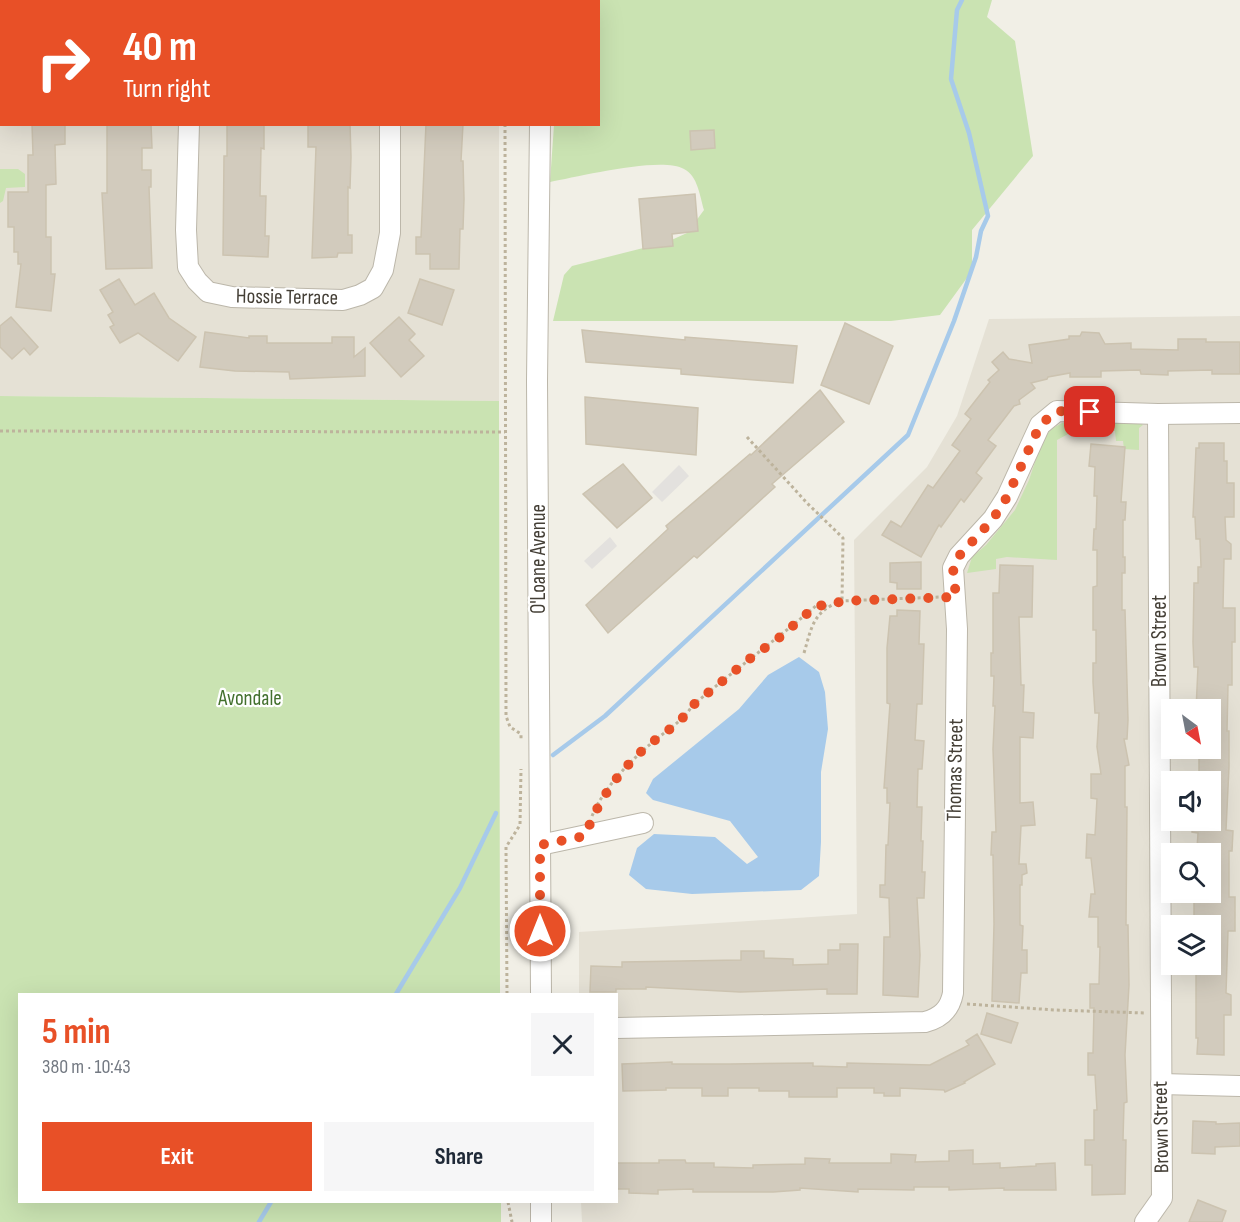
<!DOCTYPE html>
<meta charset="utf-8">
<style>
:root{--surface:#fff;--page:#f6f6f7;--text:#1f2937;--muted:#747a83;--accent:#e85027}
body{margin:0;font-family:"Sofia Sans Condensed",sans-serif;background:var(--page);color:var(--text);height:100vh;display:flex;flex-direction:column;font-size:22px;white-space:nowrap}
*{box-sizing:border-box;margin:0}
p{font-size:20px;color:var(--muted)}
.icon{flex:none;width:33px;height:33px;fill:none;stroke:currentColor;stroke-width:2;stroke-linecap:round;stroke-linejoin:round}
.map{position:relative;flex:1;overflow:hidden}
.drawer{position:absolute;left:18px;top:993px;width:600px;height:210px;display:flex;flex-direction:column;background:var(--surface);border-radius:0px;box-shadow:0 6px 24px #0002}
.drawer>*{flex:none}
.top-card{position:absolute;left:0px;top:0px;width:600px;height:126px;box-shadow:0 6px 24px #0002;background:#e85027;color:#fff;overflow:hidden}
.needle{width:39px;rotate:148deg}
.buttons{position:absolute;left:1161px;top:699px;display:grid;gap:12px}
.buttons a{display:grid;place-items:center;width:60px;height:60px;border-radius:0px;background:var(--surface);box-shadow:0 6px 24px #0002;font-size:30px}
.pin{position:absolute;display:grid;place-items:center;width:51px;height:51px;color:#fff;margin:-26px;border-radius:12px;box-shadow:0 3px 9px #0006}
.me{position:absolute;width:66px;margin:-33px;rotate:0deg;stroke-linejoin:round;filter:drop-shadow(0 0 4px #0008)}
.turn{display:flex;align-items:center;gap:21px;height:126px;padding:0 24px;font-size:27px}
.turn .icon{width:78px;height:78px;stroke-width:2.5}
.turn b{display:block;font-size:42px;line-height:51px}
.round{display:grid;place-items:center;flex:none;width:63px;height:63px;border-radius:0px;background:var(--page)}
.overview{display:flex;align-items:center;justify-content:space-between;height:102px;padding:0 24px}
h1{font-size:36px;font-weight:700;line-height:45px;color:var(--accent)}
.cta{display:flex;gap:12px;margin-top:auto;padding:12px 24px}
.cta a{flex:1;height:69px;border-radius:0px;background:var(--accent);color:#fff;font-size:24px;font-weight:700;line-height:69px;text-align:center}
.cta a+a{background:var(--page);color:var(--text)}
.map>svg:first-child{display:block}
.residential{fill:#e5e1d5;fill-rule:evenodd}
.green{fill:#cae3b2}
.parking{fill:#e3e1de}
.water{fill:#a7caea}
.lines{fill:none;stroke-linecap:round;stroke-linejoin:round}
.stream{stroke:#a7caea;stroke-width:4.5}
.building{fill:#d2cbbd;stroke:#ccc3b0;stroke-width:1.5}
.minor-casing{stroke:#bcb7aa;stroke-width:22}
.path{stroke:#bdb39c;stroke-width:3;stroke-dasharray:3 3;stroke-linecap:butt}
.minor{stroke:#fff;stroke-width:20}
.route{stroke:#e85027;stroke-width:10;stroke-dasharray:0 18}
.labels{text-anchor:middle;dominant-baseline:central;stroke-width:4.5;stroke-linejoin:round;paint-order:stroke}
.street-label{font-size:21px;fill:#443f36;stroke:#fff}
.park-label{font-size:21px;fill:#43702e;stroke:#fff}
</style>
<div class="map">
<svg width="1240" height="1222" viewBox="0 0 1240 1222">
<rect width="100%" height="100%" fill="#f1efe6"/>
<g class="residential">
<path d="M0,0H499L2,2V124L499,125V401L0,396Z"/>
<path d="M1240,316V1222H582L581,1202H616V994H579V932L857,914L854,540L927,467L957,416L989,319ZM1172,710H1210V748H1172ZM1172,782H1210V820H1172ZM1172,854H1210V892H1172ZM1172,926H1210V964H1172Z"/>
</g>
<g class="green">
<path d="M563,0H992L987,17L1015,41L1033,156L972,230V271L940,315L891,321H553L564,275L572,266L667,242L687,233L704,210C700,197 698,176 684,169C661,156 578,177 550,182L554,125L598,124V2L563,1Z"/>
<path d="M0,169H18L25,174V187L6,188L3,201L0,203Z"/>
<path d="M0,396L499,401L500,994H20V1202H501V1222H0Z"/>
<path d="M1100,420L1137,421L1143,425L1139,428V450L1124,449L1123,441H1116L1115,431L1072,432L1057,440V560L1007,557L996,559V569L967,573L972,557L986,545L1015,510L1029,480L1042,441L1051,429L1062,423L1093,422L1094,425H1100Z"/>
</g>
<g class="parking">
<path d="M679,465L689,476L662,502L652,492Z"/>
<path d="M610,537L617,546L592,569L584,561Z"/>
</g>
<path class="water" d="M799,657L819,672L825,692L828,729L821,772V842L819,876L801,890L692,894L646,889L629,875L637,848L654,834L715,837L747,864L758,857L730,821L653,800L646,793L653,779L739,709L768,675Z"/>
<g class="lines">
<g class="stream">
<path d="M553,755L605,716L908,435L954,321L976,257L981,231L988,216L969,133L951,79L957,10L962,0"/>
<path d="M396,994L460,888L496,813"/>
<path d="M259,1222L271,1202"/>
</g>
</g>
<g class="building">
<path d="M32,124H65V144L55,145L56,184L46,185V237H51V274H55L51,311L16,307L21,264H18V252H14V227H8V192H28V155H33Z"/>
<path d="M107,124H151L152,148H142V170H151V187H149L152,268L106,269L102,193H107Z"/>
<path d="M227,124H264V149L261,148L260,196H266L265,236H269L268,257L223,255L224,156H227Z"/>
<path d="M308,124H350L351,157L350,188L348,187V235H352V253H338L337,257L312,258L316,147H308Z"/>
<path d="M426,124H463L461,161H463L464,199L463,229H460L459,269H430V254H416V237H421Z"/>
<path d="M714,130L715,148L691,150L690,131Z"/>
<path d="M695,194L698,231L672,234L673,246L643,249L639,199Z"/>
<path d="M119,279L135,305L154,293L169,318L196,337L178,361L138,333L120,343L110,327L114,325L108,315L113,312L100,290Z"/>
<path d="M420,279L454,290L442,325L408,313Z"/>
<path d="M11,317L38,347L30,355L24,348L12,359L0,347V326Z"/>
<path d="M399,317L415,334L409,340L424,356L401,377L370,343Z"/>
<path d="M845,323L893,346L869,404L821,385Z"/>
<path d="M582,330L685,340V337L797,346L793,383L681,374V369L586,362Z"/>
<path d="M205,332L249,338V336H267V343H332V337H354V357L365,348V376L290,379L289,372L235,371L200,367Z"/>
<path d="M1082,332L1099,333L1105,344L1131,343V349L1178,350V339H1206V342H1240V374H1212V370L1168,371V375L1141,374L1140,370L1101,371V377H1070V373L1048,377L1047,379L1031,383L1035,388L1019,400L1020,404L1014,406L988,440L996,446L976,473L982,478L964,502L961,499L941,527L939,525L921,557L882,535L891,521L901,527L928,485L933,488L960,451L952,445L971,419L965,414L990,382L988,380L999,370L992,362L1003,352L1009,359L1032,363L1029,345L1069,339V336H1080Z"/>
<path d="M820,390L844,422L772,484L775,487L697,558L694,556L608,633L586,605L668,529L666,526L750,454L751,455Z"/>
<path d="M585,397L698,408L696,455L586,444Z"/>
<path d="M1199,443H1224V461H1227V483H1234V517H1225L1226,540L1231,544V559H1224L1223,608H1235V642H1232V685H1228L1227,731H1229V767L1226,830L1233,831L1232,851H1229V897H1235V931H1228L1226,993L1231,995V1015H1224V1055L1197,1054L1198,1038H1196V964H1210V926H1194V897H1210V850L1197,849L1198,833L1192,832L1193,820H1210V782H1199V748H1210V710H1196L1198,667H1194L1193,642L1194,583H1198V567H1201L1200,539H1196L1195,517H1193L1196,448H1199Z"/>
<path d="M1091,444L1125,447L1121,502H1126L1125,520H1123V557H1125V573H1122V610H1125L1128,720L1127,739H1124L1129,765L1125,766V807H1127L1126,925H1128L1129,985L1125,1055L1127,1102L1124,1103L1123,1140H1126L1125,1194L1092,1195V1165H1085V1140H1094V1110H1097L1095,1075H1088V1053H1093L1094,1008H1090V984H1099L1100,947H1098V917H1089L1091,894H1095L1091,858H1086L1087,834L1095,835L1097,799L1091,798V774H1101L1097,747L1099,713H1095L1093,682V663H1096V630H1093V587L1097,586V550H1093L1094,529H1096L1097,496H1094L1095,467L1089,466Z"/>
<path d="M623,464L652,498L617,528L583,494Z"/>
<path d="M921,562V589H897V583L890,582V563Z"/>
<path d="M1000,565L1033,566L1032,617H1019L1021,685H1024L1023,712L1034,713L1033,738L1020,737V803L1033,802L1035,825L1021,826L1019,864H1026L1027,873L1022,875V885H1020V925L1023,926L1022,950H1027V973H1021L1019,1003L992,1001L994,924L993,855H991L992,832H996L993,749L995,706H993L994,676H991V653H993V593H999Z"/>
<path d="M897,610L920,611L919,644H924L922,704H917L915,740L924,741L922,769H918L917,807H922L921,841H923L922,872H925L924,898H917L920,955L918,997L883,995L884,937H890L889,898L880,897V885H885L886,845H888L890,803H887V788H884L890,704L887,703V648L890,616H897Z"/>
<path d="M840,944H858L857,994H827V989L740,992L646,987V989H616V992H590L591,966L622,967V962L741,960V951H764V958L793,959V965L828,964V950H840Z"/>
<path d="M987,1013L1018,1023L1011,1043L981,1034Z"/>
<path d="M977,1034L995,1064L964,1082L965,1083L945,1092L944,1090L900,1088V1096H884V1093H874V1088H837V1097H789V1091H759V1088H728V1096H702V1088H666V1090L623,1091L622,1064L672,1062V1064H730L813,1063V1066L847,1067V1063L930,1065L969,1045L966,1041Z"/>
<path d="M1193,1121L1216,1122V1124L1240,1123V1146L1215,1147V1154L1192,1153Z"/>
<path d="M973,1150V1164L1000,1163V1168L1036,1166V1164L1055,1163L1056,1190H1004V1188L949,1190V1187H914V1190L858,1189V1192L800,1188V1190L773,1192H693V1189L658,1190V1194L629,1193V1189H616V1163H659V1160H685L686,1163H714V1167L753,1168V1165L805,1164V1158L830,1159L829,1163H891V1154L916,1155L915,1162L949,1161V1151Z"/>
<path d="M1198,1200L1226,1211L1222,1222H1189Z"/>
</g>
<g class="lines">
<g class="minor-casing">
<g id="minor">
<path d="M541,0V2"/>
<path d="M0,3H2"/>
<path d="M0,89L2,82"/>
<path d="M189,124L186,230L188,267L197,281L208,292L232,297L343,300L360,295L373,288L383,270L390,233V124"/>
<path d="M540,124L537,381L541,994"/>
<path d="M540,845L643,823"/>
<path d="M616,1028L925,1022C941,1018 950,1009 953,993L957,629L953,568L959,556L993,519L1007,497L1040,425L1057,411L1158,414L1240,413"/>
<path d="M1161,1084L1240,1086"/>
<path d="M541,1222V1202"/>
<path d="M1145,1222L1162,1198L1158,414"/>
</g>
</g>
<g class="path">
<path d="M505,0V2"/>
<path d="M505,124L506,716L510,727L521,734V739"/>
<path d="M0,431L505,432"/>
<path d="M747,437L807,503L843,538L842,601"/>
<path d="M804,653C812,626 813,611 842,601L939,597"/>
<path d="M592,816C604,787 630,761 654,741C667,730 683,721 692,706C733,671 776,640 817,605L828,606"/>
<path d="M507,994L506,847L520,825L521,769"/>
<path d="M967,1004L1055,1010L1146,1013"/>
<path d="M508,1202L512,1222"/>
</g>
<use href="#minor" class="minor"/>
</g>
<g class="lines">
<path class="route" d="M540,931V845L585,836C599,800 615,776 644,749C660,735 681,724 692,706L758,652L773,643L817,605L828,606L842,601L956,597L953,568L959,556L993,519L1007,497L1040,425L1057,411L1090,412"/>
</g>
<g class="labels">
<g class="street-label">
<text transform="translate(287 297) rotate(1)">Hossie Terrace</text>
<text transform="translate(538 559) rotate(-90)">O'Loane Avenue</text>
<text transform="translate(1159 641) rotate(-90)">Brown Street</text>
<text transform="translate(955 770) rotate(-89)">Thomas Street</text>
<text transform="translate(1161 1127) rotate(-91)">Brown Street</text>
</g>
<g class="park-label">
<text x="250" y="698">Avondale</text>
</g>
</g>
</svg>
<div class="buttons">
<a><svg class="needle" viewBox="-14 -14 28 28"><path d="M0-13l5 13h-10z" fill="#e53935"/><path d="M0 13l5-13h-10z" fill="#747a83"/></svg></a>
<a><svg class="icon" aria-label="sound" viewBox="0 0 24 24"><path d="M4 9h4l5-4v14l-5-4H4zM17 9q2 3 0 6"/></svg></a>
<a><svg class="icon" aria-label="search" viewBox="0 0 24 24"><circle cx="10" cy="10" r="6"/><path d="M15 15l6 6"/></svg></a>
<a><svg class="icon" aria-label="layers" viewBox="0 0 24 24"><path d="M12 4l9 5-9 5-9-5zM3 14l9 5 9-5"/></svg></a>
</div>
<div class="pin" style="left:1090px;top:412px;background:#d93025"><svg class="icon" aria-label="arrive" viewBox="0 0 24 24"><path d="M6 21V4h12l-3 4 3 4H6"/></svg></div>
<svg class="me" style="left:540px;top:931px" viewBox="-20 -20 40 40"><circle r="17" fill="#e85027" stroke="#fff" stroke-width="3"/><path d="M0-11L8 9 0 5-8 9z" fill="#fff"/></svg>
<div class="top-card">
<div class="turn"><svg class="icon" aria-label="right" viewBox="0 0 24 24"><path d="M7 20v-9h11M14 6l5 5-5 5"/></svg><div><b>40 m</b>Turn right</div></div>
</div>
<section class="drawer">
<div class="overview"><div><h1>5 min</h1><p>380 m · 10:43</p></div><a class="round"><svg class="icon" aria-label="close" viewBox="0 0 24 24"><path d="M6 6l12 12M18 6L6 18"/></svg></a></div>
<div class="cta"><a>Exit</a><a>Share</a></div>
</section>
</div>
